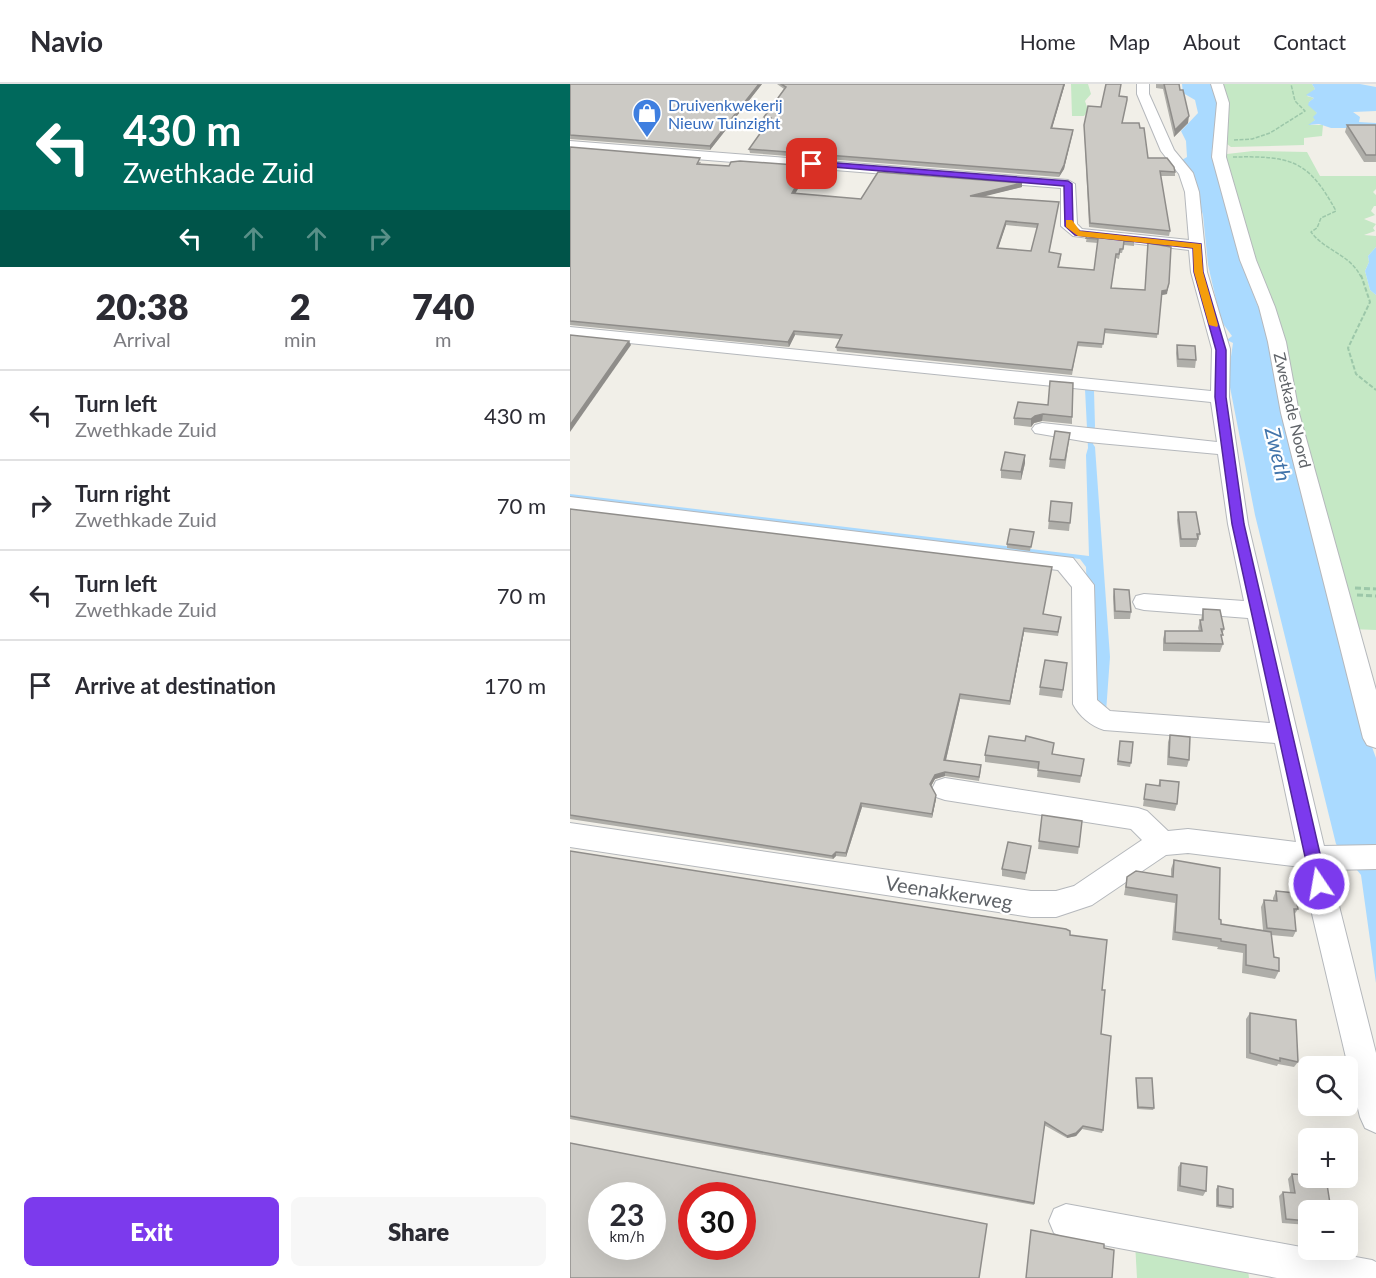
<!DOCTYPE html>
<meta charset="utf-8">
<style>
:root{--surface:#fff;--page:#f7f7f7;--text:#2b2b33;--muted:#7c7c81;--line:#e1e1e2;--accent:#7c3aed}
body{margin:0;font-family:Lato,sans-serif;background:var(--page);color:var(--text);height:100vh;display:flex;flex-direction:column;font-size:22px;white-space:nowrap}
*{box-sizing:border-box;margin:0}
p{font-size:20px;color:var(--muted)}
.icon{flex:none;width:33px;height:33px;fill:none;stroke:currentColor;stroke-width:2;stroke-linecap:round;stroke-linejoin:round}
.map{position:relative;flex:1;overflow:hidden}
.details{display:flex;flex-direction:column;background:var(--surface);width:570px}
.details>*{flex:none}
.hud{background:#00695c;color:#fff;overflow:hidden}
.tools{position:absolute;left:728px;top:972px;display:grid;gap:12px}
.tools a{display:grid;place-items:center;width:60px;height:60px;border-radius:9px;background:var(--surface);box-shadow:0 6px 24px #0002;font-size:30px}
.speed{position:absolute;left:18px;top:1098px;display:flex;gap:12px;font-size:30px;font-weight:700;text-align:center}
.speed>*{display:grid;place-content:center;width:78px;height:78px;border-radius:50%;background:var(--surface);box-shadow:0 6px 24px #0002;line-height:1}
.speed small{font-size:15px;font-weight:400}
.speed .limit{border:9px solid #d22;background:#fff;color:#111}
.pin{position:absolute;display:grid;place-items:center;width:51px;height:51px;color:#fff;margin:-26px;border-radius:12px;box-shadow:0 3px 9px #0006}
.me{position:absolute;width:66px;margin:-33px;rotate:348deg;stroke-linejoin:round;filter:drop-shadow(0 0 4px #0008)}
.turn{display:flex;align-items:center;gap:21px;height:126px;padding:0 24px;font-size:27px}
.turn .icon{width:78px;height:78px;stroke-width:2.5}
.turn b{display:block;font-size:42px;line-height:51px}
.lanes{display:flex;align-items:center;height:57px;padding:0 24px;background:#0003;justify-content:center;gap:30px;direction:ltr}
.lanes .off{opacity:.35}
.eta{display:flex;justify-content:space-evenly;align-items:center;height:102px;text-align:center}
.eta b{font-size:36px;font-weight:800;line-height:42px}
.action{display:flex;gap:12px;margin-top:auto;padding:12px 24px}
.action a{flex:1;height:69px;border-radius:9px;background:var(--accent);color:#fff;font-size:24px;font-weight:800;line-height:69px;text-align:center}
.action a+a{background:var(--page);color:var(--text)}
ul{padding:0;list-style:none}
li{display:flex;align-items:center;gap:18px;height:90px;padding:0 24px;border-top:2px solid var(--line)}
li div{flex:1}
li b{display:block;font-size:22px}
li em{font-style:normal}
header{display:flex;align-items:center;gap:36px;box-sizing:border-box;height:84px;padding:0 30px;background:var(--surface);border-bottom:2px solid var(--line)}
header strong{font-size:28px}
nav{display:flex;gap:33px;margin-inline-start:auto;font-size:21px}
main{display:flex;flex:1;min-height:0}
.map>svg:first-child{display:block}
.green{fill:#c5e8c5}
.water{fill:#aadaff}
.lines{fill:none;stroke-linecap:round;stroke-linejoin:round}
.minor-casing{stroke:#b5b8bc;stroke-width:2}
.path-far2{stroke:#9cc7a9;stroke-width:1.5;stroke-dasharray:4 1.5;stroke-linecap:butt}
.path-far1{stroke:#9cc7a9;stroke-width:2;stroke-dasharray:4.5 2;stroke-linecap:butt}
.path{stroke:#9cc7a9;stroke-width:3;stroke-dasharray:6 3;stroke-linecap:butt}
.minor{fill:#fff;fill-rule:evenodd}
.wall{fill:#afaea9;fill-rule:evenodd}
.shaded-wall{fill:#8f8d8a}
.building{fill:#cccac5;stroke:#8f8d8a;stroke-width:1.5;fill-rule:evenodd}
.route{fill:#7c3aed;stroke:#51269a;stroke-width:1.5}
.slow{fill:#f59e0b}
.labels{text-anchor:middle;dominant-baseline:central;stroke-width:4.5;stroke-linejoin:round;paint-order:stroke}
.far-shop-label{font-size:16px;fill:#366cbe;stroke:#fff;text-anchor:start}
.far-street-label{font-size:16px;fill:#5f6368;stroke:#fff}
.street-label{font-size:20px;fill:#5f6368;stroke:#fff}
.water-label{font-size:21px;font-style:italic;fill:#4174aa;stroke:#fff}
</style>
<header>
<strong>Navio</strong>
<nav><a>Home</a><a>Map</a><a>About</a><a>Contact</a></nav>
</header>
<main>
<section class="details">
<div class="hud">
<div class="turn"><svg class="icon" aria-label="left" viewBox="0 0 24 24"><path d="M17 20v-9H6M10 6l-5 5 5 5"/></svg><div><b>430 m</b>Zwethkade Zuid</div></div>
<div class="lanes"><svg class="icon" aria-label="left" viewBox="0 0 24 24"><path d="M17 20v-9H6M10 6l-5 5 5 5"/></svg><svg class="icon off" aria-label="ahead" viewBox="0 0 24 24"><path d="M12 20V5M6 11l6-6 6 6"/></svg><svg class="icon off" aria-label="ahead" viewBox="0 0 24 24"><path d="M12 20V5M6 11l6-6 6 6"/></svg><svg class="icon off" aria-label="right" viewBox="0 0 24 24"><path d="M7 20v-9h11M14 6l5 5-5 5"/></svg></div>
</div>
<div class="eta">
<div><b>20:38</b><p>Arrival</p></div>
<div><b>2</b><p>min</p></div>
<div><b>740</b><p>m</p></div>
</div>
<ul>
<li><svg class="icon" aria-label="left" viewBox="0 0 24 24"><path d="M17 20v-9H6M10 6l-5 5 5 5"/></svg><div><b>Turn left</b><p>Zwethkade Zuid</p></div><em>430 m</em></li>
<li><svg class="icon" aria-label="right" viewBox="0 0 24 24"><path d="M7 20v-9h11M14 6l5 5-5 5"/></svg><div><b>Turn right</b><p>Zwethkade Zuid</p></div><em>70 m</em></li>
<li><svg class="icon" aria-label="left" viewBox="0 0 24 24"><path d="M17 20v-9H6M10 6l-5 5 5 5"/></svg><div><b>Turn left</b><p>Zwethkade Zuid</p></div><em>70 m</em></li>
<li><svg class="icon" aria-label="arrive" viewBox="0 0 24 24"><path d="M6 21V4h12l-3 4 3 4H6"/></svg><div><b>Arrive at destination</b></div><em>170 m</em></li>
</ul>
<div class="action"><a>Exit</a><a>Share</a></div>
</section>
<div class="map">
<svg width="806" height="1194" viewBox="0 0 806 1194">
<rect width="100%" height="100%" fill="#f1efe8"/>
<g class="green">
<path d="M501,0H518L521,10L515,17L518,26L514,32H502Z"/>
<path d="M651,0H742L745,5L737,12L744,14L739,18L747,29L745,36L740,41H753L752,52L734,54V61L661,63L653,57Z"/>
<path d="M683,67L737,68L750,92H806V105L803,108L806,111V122H804L801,127L805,131L794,135L806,140L803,144L805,147L794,151L806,152V163L798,172L799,178L795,187L800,206L806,211V546L781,545L654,75L657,70Z"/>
<path d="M565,1159L677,1178L679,1194H567Z"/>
</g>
<g class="water">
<path d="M612,0H642C648,16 650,31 646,48C644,58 641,62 642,72L670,176L696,243L790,630L806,674V899L791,791L766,760L685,431L658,293L663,259L657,256L662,252L651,237L638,181L633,131L622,95L612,76L617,73L616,57L611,47L628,29L625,16L613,9Z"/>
<path d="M742,0H790L806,3V27L783,28L790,33L789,38L806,39V44H761L749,40L738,41L745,36L743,33L747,29L738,21L739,18L744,14L736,11L745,5Z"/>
<path d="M806,163V211L800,206L795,187L799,178L798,172Z"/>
<path d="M515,305L524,307L525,342L523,360L525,363L540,573L536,628L528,623L520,600L516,483L510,475L0,416V410L519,472L516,371L518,364Z"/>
</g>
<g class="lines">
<g class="minor-casing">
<g id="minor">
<path d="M567,0H579V10L604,66L623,89L629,108L637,188L660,265L659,313L678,440L754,762L806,761V785L760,786L806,969V1049L795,1044L790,1033L731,783L618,769L596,771L522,821L486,833H461L0,763V739L461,807H486L504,802L572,756L561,745L375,716L366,713L362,705L366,697L375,694L568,724L577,727L598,747L618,745L726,758L705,659L534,646C521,642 509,632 503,620L502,503L488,486L0,427V413L503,474L524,501L527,616L540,627L700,639L678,534L574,526L566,524L563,518L566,512L574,510L674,517L658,440L648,370L518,358L465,349L462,345L465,341L472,339L647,358L641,318L0,253V243L641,307L642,265L621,188L619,166L503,152L491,142V104L0,65V57L498,96L505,100L507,140L512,145L619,156L615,108L609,90L591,67L567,10Z"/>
<path d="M641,0H653L659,19L656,73L686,176L705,223L716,258L729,329L806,606V664L797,661L793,654L711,329L698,258L689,223L670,176L642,73L647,19Z"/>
<path d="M496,1120L802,1176L806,1178V1194H707L496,1154L484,1149L479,1137L484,1125Z"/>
</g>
</g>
<g class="path-far2">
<path d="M664,56L682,55L700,49L735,27L725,17L721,0"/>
<path d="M663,73C720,72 738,75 766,127L751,134L747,144L741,148C755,167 780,170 791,193"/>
</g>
<path class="path-far1" d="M791,191L800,218L778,264L786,290L806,306"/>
<g class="path">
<path d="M785,504L806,505"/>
<path d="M787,511L806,512"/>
</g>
<use href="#minor" class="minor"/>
</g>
<g class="wall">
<path d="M0,0H192L140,66L0,55Z"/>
<path d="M207,0H495L482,44L503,46V49L494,85L489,93L180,69L179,65L199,37H194V33L214,5Z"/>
<path d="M586,0H609L618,39L604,53L593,5L586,4Z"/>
<path d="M549,12L553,39L570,44L578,74L605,88V92H590L600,147L599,152L519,143L514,41L531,23Z"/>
<path d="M777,41H806V78H794L775,48Z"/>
<path d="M0,63L131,78L130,80L159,82H238L239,86L225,110L291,115L452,99V103L413,112L489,118L479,169L491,174L489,183L524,186L528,159L516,158L517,152L564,157V162L554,161L552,169H550L549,175L546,174L541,204L597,210L592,211L587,254L534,249L532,264L507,262L502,291L267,267L266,263L270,255L225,251L219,263L0,241ZM436,141L467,144L461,167L428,164Z"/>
<path d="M607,261L626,276L625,284L607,283L606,269Z"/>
<path d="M448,318L502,333V340L472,337L464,339L461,343L444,341V334Z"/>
<path d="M500,349L495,385L479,383L480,375Z"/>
<path d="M455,371V379L451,396L431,394V386Z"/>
<path d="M481,417L502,419L499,447L478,445Z"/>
<path d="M0,425L473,531L491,533L488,552L454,548L440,621L390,615L376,676L411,685L409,697L375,692L365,695L361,702L366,715L362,734L292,723L276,773L266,772L263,775L0,735Z"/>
<path d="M608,428L630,450L626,463H610L607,436Z"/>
<path d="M464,448L460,467L437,464V460Z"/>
<path d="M544,505L561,528L560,535H544L543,513Z"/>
<path d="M633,525L654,545L651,555L653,560L650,568L593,567V555L595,547H629L628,544L630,536H631Z"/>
<path d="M497,579L492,614L469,611L470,603Z"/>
<path d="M600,651L619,676L617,683L597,681L598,658Z"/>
<path d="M550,657L561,679L560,683L547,681Z"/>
<path d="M483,670L514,675L510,699L467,693L468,685L415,678V671Z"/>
<path d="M590,696L607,720L605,727L573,722L576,700L588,702Z"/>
<path d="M472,731L512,737L508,770L468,765Z"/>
<path d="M0,767L500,851L532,906L531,950L533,1046L532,1049L512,1045L506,1052L497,1054L474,1041L464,1121L0,1035Z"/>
<path d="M460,769L455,796L432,792V785Z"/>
<path d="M604,776L649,835L651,840L693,846L691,823L694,816L703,817V814L706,807L728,825L724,831L726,847L723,853L701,851L704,873L709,887L705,895L672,889L673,869L647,865L648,863L602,856L605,819L554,811L557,793H601V785Z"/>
<path d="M680,929L728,978L724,983L708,980L707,982L676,974V935Z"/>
<path d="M566,994L584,1024L583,1026L567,1025L566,996Z"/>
<path d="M611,1079L636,1107L633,1112L607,1107L608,1083Z"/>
<path d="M722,1090L761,1126H738V1141L712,1139L709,1112L713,1108H720L718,1095Z"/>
<path d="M648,1102L663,1123L661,1125L646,1123V1105Z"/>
</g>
<g class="shaded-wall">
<path d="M189,0H192L140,66V62Z"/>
<path d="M494,0H495L481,48V44Z"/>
<path d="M619,32L618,39L604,53L605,46Z"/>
<path d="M503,46L494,85L489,93L490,89Z"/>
<path d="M238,82L239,86L223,113L222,109Z"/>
<path d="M452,99V103L400,116V112Z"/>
<path d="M436,137V141L427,168V164Z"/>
<path d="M599,199L597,210L592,211V207Z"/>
<path d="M224,247L225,251L219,263L218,258Z"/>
<path d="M59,257L61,261L0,348V341Z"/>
<path d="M473,330L472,337L464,339L461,343V335L465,332Z"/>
<path d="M455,371V379L451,396V388Z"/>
<path d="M454,544V548L440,621V617Z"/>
<path d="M390,610V615L375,680L374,676Z"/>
<path d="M375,688V692L365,695L360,704V700L365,691Z"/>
<path d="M366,711V715L362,734V730Z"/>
<path d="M291,719L292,723L276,773V769Z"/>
<path d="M266,768V772L263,775L262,772Z"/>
<path d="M513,1042L512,1045L506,1052L497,1054V1052Z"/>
</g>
<g class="building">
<path d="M0,0H189L140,62L0,51Z"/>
<path d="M211,0H494L481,44L503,46L494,81L490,89L179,65L201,34L194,33L216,3Z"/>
<path d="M536,0H551L549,12L557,13V16L552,39H569L570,44H574L578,74H597L604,83L605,88L590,87L600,147L520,139L514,41L518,22L531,23Z"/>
<path d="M594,0H609L610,6H613L619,32L605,46Z"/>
<path d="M777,41H806V71H796Z"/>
<path d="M0,63L130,74L127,80L159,82L161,78L170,77L238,82L222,109L291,115L308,88L452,99L400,112L489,118L479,168L491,170L488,183L524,186L528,155L516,154L517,152L564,157H554L553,165H550L549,170H546L541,204L575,206L578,159L601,163L599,199L597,206L592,207L588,250L535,245L533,260L508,258L502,286L266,263L272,251L224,247L218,258L0,237ZM436,137L468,140L461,167L427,164Z"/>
<path d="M0,251L59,257L0,341Z"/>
<path d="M607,261L625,262L626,276L608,275Z"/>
<path d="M480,297L503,299L502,333L473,330L465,332L461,335L444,334L448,318L478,321Z"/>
<path d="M485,347L500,349L495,376L480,375Z"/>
<path d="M435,368L455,371L451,388L431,386Z"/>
<path d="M481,417L502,419L500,439L479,437Z"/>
<path d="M0,425L482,483L473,530L491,533L488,548L454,544L440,617L390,610L374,676L411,681L409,693L375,688L365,691L360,700L366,711L362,730L291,719L276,769L266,768L262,772L0,731Z"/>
<path d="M608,428H626L630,450H627L628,455H611Z"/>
<path d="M440,445L464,448L461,463L437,460Z"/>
<path d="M544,505L559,506L561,528L545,527Z"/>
<path d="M633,525L650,526L654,545H651L653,551H651L653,560L595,559V547H632L630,536H633Z"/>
<path d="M475,576L497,579L493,606L470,603Z"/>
<path d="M600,651L620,653L619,676L599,673Z"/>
<path d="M419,652L455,657L456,652L484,659L482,670L514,675L511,692L468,686L469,678L415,671Z"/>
<path d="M550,657L563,658L561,679L548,677Z"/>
<path d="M590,696L609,698L607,720L574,715L576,700L590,702Z"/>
<path d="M472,731L512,737L509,763L469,757Z"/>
<path d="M438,758L461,762L456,789L432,785Z"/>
<path d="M0,767L496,845L500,847V851L537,856L532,906H535L531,950L541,952L533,1046L513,1042L506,1049L497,1052L475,1038L464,1119L0,1032Z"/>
<path d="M604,776L650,784L649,835L651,836V840L701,848L704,873L709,874V887L676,881V861L651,857V855L605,848L607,811L556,803L557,793L566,787L603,793Z"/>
<path d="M706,807L725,809L728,825H724L726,847L697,844L694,816L707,817Z"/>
<path d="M680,929L726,936L728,978L710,974V977L680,969Z"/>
<path d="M566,994H582L584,1024L568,1023Z"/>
<path d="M0,1059L417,1140L409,1194H0ZM32,1112H82V1162H32ZM122,1112H172V1162H122Z"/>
<path d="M611,1079L637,1083L636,1107L610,1102Z"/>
<path d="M722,1090L738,1091V1094H756L761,1126H738V1137L716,1135L713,1108L725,1109Z"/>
<path d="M648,1102L663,1105V1123L648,1121Z"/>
<path d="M461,1146L534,1160V1164L544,1166L542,1194H456Z"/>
</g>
<path class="route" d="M242,77L498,97L502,100L503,141L510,147L631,160L633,188L656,266V313L674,440L757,800L755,805L749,808L744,805L741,800L662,440L645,313L646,266L624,188L623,164L505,151L495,142L494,102L239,81V78Z"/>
<path class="slow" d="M496,136H502L510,147L631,160L633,188L648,241L647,243L639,241L624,188L623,164L508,152L496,143Z"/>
<defs>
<g id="shop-pin" transform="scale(1.5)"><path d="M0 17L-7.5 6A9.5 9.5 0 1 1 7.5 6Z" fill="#3f7fe0" stroke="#fff"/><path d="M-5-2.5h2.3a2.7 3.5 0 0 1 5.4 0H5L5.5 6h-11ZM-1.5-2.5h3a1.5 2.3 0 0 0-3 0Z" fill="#fff"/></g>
</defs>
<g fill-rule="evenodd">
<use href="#shop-pin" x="77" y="29"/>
</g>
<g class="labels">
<g class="far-shop-label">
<text x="98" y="20">Druivenkwekerij<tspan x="98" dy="18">Nieuw Tuinzight</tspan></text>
</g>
<g class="far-street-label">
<text transform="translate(723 326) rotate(77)">Zwetkade Noord</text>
</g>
<g class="street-label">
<text transform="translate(379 808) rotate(9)">Veenakkerweg</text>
</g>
<g class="water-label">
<text transform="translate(709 370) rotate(77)">Zweth</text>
</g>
</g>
</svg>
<div class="tools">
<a><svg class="icon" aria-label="search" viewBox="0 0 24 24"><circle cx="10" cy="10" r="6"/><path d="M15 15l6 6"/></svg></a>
<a>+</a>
<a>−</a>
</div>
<div class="speed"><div>23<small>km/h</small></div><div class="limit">30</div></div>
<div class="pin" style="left:242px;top:80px;background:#d93025"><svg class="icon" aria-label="arrive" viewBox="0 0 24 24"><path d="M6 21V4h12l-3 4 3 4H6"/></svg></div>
<svg class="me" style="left:749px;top:800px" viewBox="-20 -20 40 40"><circle r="17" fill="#7c3aed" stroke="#fff" stroke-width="3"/><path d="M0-11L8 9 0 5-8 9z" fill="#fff"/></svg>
</div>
</main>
